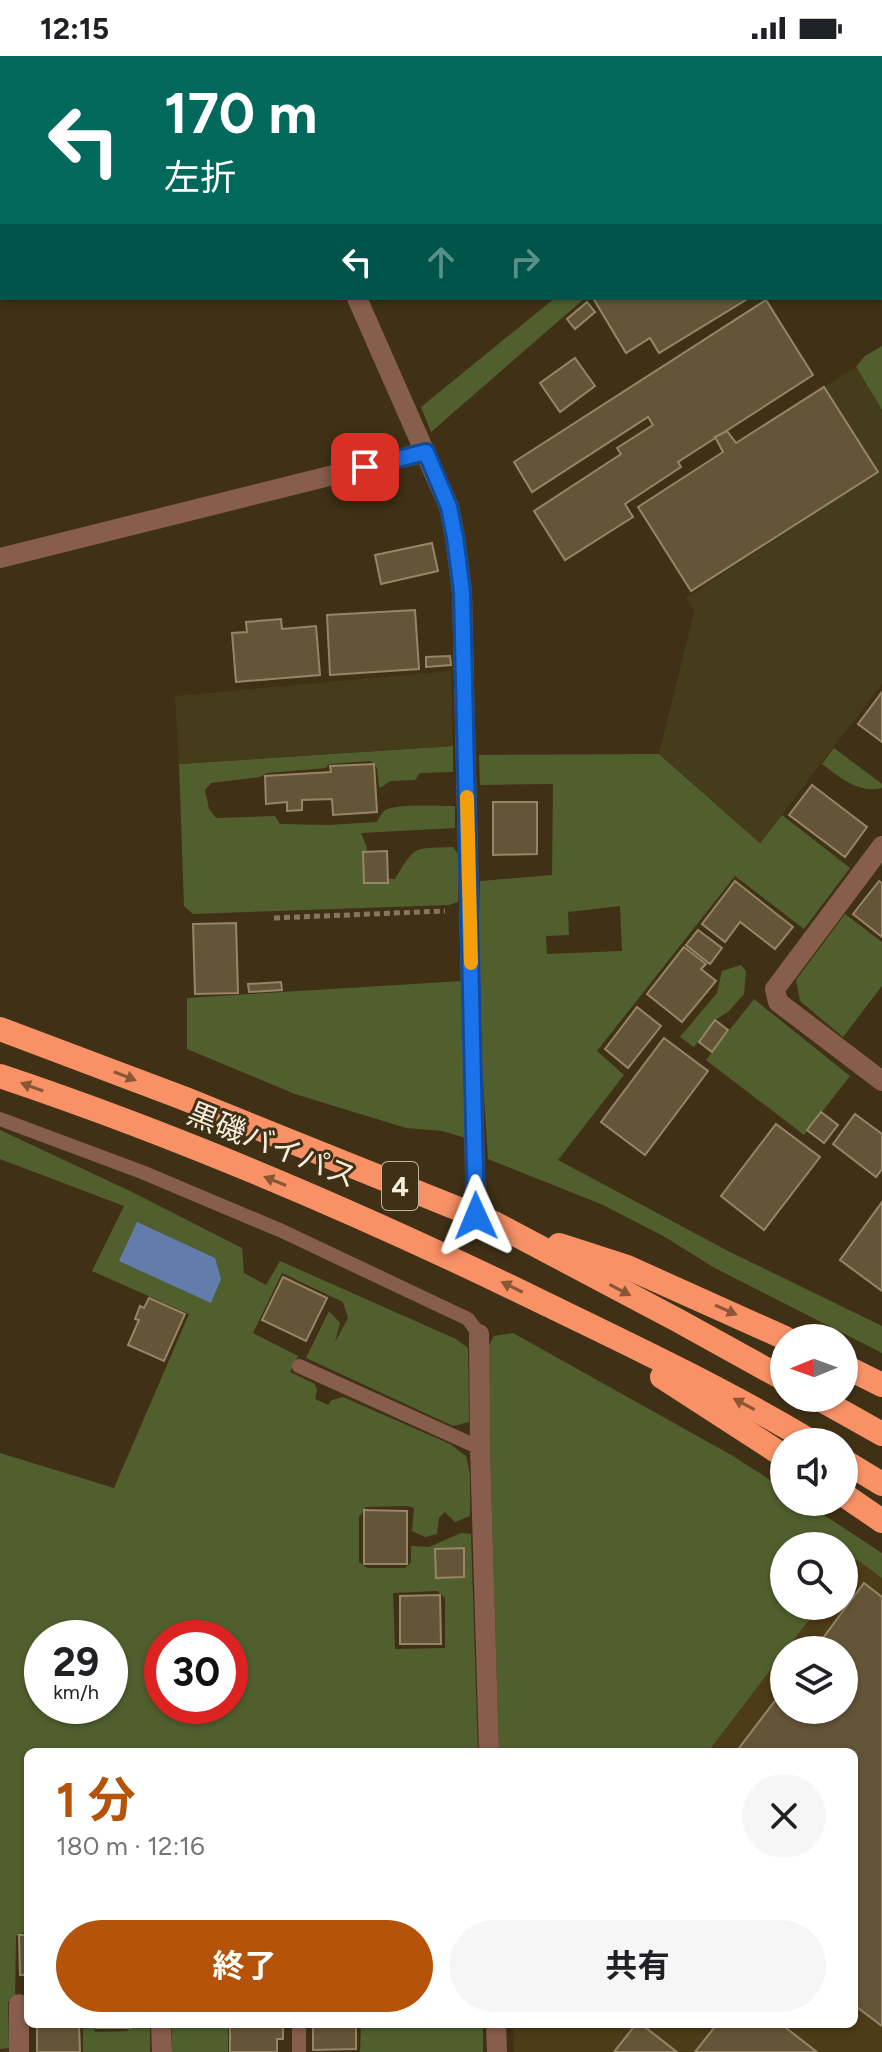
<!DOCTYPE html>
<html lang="ja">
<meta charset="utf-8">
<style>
:root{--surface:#fff;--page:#f6f6f6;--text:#202124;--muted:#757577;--accent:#b45309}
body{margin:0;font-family:Figtree,"Noto Sans JP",sans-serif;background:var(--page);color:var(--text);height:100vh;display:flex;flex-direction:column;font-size:30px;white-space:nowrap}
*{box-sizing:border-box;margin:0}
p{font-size:26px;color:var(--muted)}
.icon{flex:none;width:44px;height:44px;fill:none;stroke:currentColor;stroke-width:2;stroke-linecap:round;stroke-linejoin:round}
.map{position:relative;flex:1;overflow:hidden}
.panel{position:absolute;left:24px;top:1692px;width:834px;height:280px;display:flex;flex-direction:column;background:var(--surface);border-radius:12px;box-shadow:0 2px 6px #0004}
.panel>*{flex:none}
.banner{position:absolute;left:0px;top:0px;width:882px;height:244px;box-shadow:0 2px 6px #0004;background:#00695c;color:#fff;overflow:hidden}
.needle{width:52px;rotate:269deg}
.controls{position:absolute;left:770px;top:1268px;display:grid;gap:16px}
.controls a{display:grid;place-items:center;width:88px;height:88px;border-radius:50%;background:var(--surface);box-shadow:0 2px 6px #0004;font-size:40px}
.speed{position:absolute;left:24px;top:1564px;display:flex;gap:16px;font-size:40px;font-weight:700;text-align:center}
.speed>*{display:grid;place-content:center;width:104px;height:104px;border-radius:50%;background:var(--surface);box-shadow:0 2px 6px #0004;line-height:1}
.speed small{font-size:20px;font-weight:400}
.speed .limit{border:12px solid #d22;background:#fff;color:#111}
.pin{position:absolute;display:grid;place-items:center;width:68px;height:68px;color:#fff;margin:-34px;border-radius:16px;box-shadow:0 4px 12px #0006}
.me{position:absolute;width:88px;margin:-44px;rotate:359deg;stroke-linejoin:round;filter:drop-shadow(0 0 6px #0008)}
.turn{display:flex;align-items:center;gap:28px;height:168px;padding:0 32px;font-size:36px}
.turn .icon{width:104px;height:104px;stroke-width:2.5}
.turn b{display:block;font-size:56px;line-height:68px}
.lanes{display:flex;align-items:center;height:76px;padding:0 32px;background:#0003;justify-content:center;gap:40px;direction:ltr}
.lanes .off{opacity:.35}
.round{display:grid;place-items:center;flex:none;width:84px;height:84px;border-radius:42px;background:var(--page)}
.overview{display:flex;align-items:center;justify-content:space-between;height:136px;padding:0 32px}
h1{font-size:48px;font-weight:700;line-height:60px;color:var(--accent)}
.action{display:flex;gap:16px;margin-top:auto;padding:16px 32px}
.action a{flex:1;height:92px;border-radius:48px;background:var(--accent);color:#fff;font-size:32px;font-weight:700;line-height:92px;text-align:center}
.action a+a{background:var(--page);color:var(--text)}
.status{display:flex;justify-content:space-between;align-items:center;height:56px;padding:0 40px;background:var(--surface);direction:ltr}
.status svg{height:22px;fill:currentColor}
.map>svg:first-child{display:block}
.built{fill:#4e3b17}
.green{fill:#515f2e;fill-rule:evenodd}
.sand{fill:#443c1b}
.water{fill:#627dab}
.building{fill:#655538;stroke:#968567;stroke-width:2}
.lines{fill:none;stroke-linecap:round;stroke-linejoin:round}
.path{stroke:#847760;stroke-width:5;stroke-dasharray:6 4;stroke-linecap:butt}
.lane{stroke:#875d4c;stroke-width:14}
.street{stroke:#875d4c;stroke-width:20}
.highway{stroke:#f89166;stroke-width:24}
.oneway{fill:#8a5736}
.route-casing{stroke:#114b97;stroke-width:20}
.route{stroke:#1a73e8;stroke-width:14}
.slow{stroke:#f59e0b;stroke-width:14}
.labels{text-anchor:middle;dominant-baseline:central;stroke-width:6;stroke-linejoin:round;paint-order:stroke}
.shield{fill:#403116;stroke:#bfb5a1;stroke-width:2}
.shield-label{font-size:28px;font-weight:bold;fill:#f6eddd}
.street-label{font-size:30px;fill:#f6eddd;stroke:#403116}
</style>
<div class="status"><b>12:15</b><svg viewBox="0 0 49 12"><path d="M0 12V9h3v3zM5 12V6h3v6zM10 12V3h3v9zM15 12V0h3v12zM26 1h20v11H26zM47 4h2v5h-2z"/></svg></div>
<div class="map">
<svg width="882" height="1996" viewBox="0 0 882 1996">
<rect width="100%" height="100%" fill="#403116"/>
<path class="built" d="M856,1503L882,1522V1996H514L513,1968H854V1696H708L784,1596V1654H844V1594H786L820,1550H844V1518Z"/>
<g class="green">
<path d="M555,242H585L431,376L421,351Z"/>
<path d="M882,290V354L856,311L865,300Z"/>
<path d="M453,690V716L420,717L415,724L390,725L382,731H379L377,712L371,705L329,708L326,712L267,717L260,721L211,727L205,734L209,753L216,762L275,760L280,768L329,769L377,766C379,762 381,758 384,755C394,747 441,750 455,750V772L361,777L366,789L372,822L395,823C416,788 413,793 453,791L458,798V846L449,849L193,858L184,850L179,708Z"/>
<path d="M834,692L882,728V732C858,738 840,721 822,708Z"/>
<path d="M659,698L760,787L782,759L850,812L804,873L735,820L597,995L624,1019L558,1104L728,1195L882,1270V1297L713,1211L665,1181L601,1148L488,1103L483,1024L480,1008L466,1082L442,1075L406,1072L295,1038L187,993V942L462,925L477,922L480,825L552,819L553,728L480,729L479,699ZM620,850L622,895L547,898L546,880L569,879L568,856Z"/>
<path d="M845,858L882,886V930L843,981L800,945L796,924Z"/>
<path d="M741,909L746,915L744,938L728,956L715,964L694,991L680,981L717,937L722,915Z"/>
<path d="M754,943L850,1020L804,1079L706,1004Z"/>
<path d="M0,1074L130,1135L242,1192L244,1217L266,1229L280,1205L456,1283L468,1292L469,1366L453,1370L306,1302L329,1255L340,1267L335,1286L348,1262L343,1246L282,1217L253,1277L298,1300L290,1316L315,1328L317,1334L315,1343L328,1349L332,1344L343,1341L450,1388L466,1400L470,1419V1460L455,1466L445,1456L439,1462L437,1478L425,1481L412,1475L414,1452L407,1450L366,1451L359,1461V1506L367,1512H405L411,1506V1490L429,1491L461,1477L471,1478L478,1696H28V1875L16,1880L15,1944L8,1946L9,1992L0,1993V1397L114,1432L189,1258L92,1215L124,1150L0,1103ZM463,1492L464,1521L436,1522V1493ZM437,1535L445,1542V1592L395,1593L393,1537ZM42,1582H110V1650H42ZM162,1582H230V1650H162Z"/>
<path d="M513,1277L733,1400L784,1433V1446H804L882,1497V1522L856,1503L844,1518V1490H784V1550H820L786,1594H784V1596L708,1696H499L487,1292L494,1280Z"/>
<path d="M80,1968H94L95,1976L127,1975L134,1968H150V1996H83V1974Z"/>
<rect x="172" y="1968" width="56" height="28"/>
<path d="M361,1968H483V1996H360Z"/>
</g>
<g class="sand">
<path d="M856,311L882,354V628L760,787L659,698L694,556L686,542L878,416L824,331Z"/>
<path d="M451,615L453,690L179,708L175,640Z"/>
</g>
<path class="water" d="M137,1166L215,1202L221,1223L211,1247L119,1205Z"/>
<g class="building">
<path d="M593,242H749L659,297L650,282L626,297Z"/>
<path d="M766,244L813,319L678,406L681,411L625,448L633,461L565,504L534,455L621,398L617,392L653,369L648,361L532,436L514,406Z"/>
<path d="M587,246L595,256L575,273L567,263Z"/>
<path d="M575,302L595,330L560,356L540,327Z"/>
<path d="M824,331L878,416L691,535L638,451L723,396L715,381L727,375L736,387Z"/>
<path d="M432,487L438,515L381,528L375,499Z"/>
<path d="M415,554L419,613L330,619L327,559Z"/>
<path d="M281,563L282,573L316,570L320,619L236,626L232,577L247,576L246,566Z"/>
<path d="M450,600L451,609L426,611V601Z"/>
<path d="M882,636V686L858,668Z"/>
<path d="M374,708L377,756L333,759L332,743L302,744V754L287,755V746L266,748L265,720L331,716L330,710Z"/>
<path d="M812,729L867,771L845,801L789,759Z"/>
<path d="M493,746H537V798L493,799Z"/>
<path d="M387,795L388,827H364L363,796Z"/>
<path d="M735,825L793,871L775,893L740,866L725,886L702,868Z"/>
<path d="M879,825L882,827V881L853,858Z"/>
<path d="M236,867L238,937L195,938L193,868Z"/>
<path d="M698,874L722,892L710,908L686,889Z"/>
<path d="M684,891L706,908L701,913L716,925L682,966L647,938Z"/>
<path d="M281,926L282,934L249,936L248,928Z"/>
<path d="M637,951L661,970L628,1012L605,993Z"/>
<path d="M715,964L728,974L712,996L699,986Z"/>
<path d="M664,982L708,1015L645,1099L601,1066Z"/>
<path d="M821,1056L838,1069L824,1087L807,1074Z"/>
<path d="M855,1058L882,1078V1113L876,1121L833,1088Z"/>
<path d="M776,1068L820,1101L764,1174L721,1140Z"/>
<path d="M882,1146V1235L840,1204Z"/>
<path d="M283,1221L327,1242L306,1285L262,1264Z"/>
<path d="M149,1242L185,1258L164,1305L128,1289L139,1264L135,1263L140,1250L144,1252Z"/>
<path d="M364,1454L407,1455V1508H364Z"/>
<path d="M464,1492V1521L436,1522L435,1493Z"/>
<path d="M864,1527L882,1541V1970L854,1949V1696H736L784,1633V1654H844V1594H814Z"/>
<path d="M440,1539L441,1588H400V1540Z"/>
<path d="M19,1879H28V1919H20Z"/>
<path d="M37,1968H79L80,1996H37Z"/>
<rect x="96" y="1968" width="35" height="4"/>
<path d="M230,1968H275V1970H283V1983H277V1996H230Z"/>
<path d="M313,1968H356V1993L313,1994Z"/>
<path d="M636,1968H641L677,1996H614Z"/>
<path d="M717,1968H781L817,1996H695Z"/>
</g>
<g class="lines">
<path class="path" d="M274,862L445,855"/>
<g class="lane">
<path d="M0,1063L142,1116L282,1175L468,1263L479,1278"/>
<path d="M299,1310L480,1392"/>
<path d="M299,1968V1996"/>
</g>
<g class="street">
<path d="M248,0L249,2"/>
<path d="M357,242L449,451L455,481L462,536L476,1160"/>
<path d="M0,502L426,396"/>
<path d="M882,790L775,933L778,946L882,1025"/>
<path d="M479,1278L480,1392L489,1696"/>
<path d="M19,1948V1996"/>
<path d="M161,1968L162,1996"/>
<path d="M496,1968L497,1996"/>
</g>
<g class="highway">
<path d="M0,973L183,1042L496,1168L679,1265L784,1323"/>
<path d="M0,1020C188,1083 370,1162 548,1249C637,1292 727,1335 812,1386"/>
<path d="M559,1189L627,1211L785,1282"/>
<path d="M844,1310L882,1329"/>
<path d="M662,1321L784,1400"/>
<path d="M818,1342L882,1378"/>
<path d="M844,1405L882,1428"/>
<path d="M844,1439L882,1465"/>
</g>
</g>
<defs><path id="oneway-solid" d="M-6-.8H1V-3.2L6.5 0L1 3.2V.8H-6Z" transform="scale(2)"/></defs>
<g class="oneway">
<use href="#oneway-solid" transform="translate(125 1020) rotate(21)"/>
<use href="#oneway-solid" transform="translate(32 1031) rotate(-160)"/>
<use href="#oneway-solid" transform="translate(275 1125) rotate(-158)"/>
<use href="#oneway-solid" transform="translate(512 1231) rotate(-154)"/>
<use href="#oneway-solid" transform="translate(620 1234) rotate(28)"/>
<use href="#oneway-solid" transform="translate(726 1254) rotate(24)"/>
<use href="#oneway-solid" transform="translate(744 1348) rotate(-152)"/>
</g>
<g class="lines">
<g class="route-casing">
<path id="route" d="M365,411L426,396L449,451L455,481L462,536L476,1160"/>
</g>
<use href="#route" class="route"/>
<path class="slow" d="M467,741L471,907"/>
</g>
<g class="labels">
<rect class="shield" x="382" y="1106" width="36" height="48" rx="6"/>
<g class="shield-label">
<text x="400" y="1130">4</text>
</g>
<g class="street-label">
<text transform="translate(272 1089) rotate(22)">黒磯バイパス</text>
</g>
</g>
</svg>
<div class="controls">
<a><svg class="needle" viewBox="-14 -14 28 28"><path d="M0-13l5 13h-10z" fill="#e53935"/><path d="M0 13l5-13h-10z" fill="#757577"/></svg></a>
<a><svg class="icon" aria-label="sound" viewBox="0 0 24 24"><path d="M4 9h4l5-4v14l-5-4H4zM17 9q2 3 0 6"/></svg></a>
<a><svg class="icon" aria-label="search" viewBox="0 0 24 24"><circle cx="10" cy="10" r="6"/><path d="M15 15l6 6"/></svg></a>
<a><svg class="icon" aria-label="layers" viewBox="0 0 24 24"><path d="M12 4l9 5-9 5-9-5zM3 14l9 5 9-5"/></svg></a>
</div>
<div class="speed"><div>29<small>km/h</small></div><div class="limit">30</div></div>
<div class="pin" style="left:365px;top:411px;background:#d93025"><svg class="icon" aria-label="arrive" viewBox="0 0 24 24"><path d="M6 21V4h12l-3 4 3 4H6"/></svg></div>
<svg class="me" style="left:476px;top:1160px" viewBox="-20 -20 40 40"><path d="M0-17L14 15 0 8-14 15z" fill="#1a73e8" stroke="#fff" stroke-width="4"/></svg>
<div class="banner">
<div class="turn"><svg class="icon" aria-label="left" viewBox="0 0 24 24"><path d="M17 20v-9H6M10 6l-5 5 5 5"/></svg><div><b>170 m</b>左折</div></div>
<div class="lanes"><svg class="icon" aria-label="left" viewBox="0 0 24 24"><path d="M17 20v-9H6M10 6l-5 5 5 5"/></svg><svg class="icon off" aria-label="ahead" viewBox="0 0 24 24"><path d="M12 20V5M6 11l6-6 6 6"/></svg><svg class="icon off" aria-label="right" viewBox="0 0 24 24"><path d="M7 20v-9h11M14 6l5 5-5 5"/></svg></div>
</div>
<section class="panel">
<div class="overview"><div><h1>1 分</h1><p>180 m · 12:16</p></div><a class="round"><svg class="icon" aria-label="close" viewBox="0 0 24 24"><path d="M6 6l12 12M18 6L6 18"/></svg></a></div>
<div class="action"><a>終了</a><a>共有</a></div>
</section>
</div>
